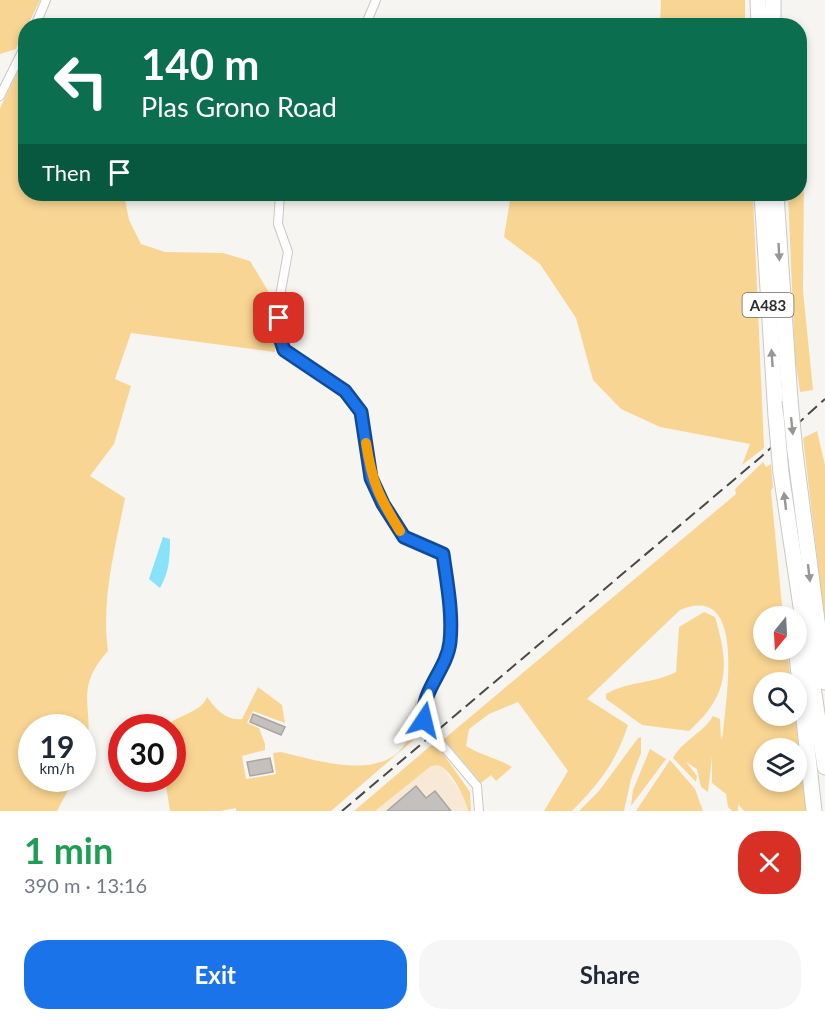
<!DOCTYPE html>
<meta charset="utf-8">
<style>
:root{--surface:#fff;--page:#f6f6f7;--text:#1f2937;--muted:#747a83;--accent:#1a73e8}
body{margin:0;font-family:Lato,sans-serif;background:var(--page);color:var(--text);height:100vh;display:flex;flex-direction:column;font-size:22px;white-space:nowrap}
*{box-sizing:border-box;margin:0}
p{font-size:20px;color:var(--muted)}
.icon{flex:none;width:33px;height:33px;fill:none;stroke:currentColor;stroke-width:2;stroke-linecap:round;stroke-linejoin:round}
.map{position:relative;height:811px;overflow:hidden}
.drawer{display:flex;flex-direction:column;background:var(--surface);flex:1}
.drawer>*{flex:none}
.banner{position:absolute;left:18px;top:18px;width:789px;height:183px;border-radius:24px;box-shadow:0 3px 9px #0003;background:#0b6e4f;color:#fff;overflow:hidden}
.needle{width:39px;rotate:198deg}
.tools{position:absolute;left:753px;top:606px;display:grid;gap:12px}
.tools a{display:grid;place-items:center;width:54px;height:54px;border-radius:50%;background:var(--surface);box-shadow:0 3px 9px #0003;font-size:30px}
.speed{position:absolute;left:18px;top:714px;display:flex;gap:12px;font-size:30px;font-weight:700;text-align:center}
.speed>*{display:grid;place-content:center;width:78px;height:78px;border-radius:50%;background:var(--surface);box-shadow:0 3px 9px #0003;line-height:1}
.speed small{font-size:15px;font-weight:400}
.speed .limit{border:9px solid #d22;background:#fff;color:#111}
.pin{position:absolute;display:grid;place-items:center;width:51px;height:51px;color:#fff;margin:-26px;border-radius:12px;box-shadow:0 3px 9px #0006}
.me{position:absolute;width:66px;margin:-33px;rotate:10deg;stroke-linejoin:round;filter:drop-shadow(0 0 4px #0008)}
.turn{display:flex;align-items:center;gap:21px;height:126px;padding:0 24px;font-size:27px}
.turn .icon{width:78px;height:78px;stroke-width:2.5}
.turn b{display:block;font-size:42px;line-height:51px}
.then{display:flex;align-items:center;height:57px;padding:0 24px;background:#0003;gap:12px;font-size:22px}
.round{display:grid;place-items:center;flex:none;width:63px;height:63px;border-radius:24px;background:var(--page)}
.headline{display:flex;align-items:center;justify-content:space-between;height:102px;padding:0 24px}
h1{font-size:36px;font-weight:700;line-height:45px;color:#1e9e55}
.button{display:flex;gap:12px;margin-top:auto;padding:12px 24px}
.button a{flex:1;height:69px;border-radius:24px;background:var(--accent);color:#fff;font-size:24px;font-weight:700;line-height:69px;text-align:center}
.button a+a{background:var(--page);color:var(--text)}
.map>svg:first-child{display:block}
.industrial{fill:#f8e9d6}
.green{fill:#f9d593;fill-rule:evenodd}
.water{fill:#88e3fa}
.building{fill:#c3c0be;stroke:#a8a5a4;stroke-width:1.5}
.lines{fill:none;stroke-linecap:round;stroke-linejoin:round}
.street-casing{stroke:#c9c8c5;stroke-width:10}
.highway-casing{stroke:#c9c8c5;stroke-width:17}
.street{stroke:#fff;stroke-width:8}
.highway{stroke:#fff;stroke-width:15}
.rail{stroke:#494847;stroke-width:2;stroke-dasharray:12 6;stroke-linecap:butt}
.street-bridge-casing{stroke:#c9c8c5;stroke-width:10;stroke-linecap:butt}
.highway-bridge-casing{stroke:#c9c8c5;stroke-width:17;stroke-linecap:butt}
.street-bridge{stroke:#fff;stroke-width:8}
.highway-bridge{stroke:#fff;stroke-width:15}
.oneway{fill:#979796}
.route-casing{stroke:#114b97;stroke-width:15}
.route{stroke:#1a73e8;stroke-width:10}
.slow{stroke:#f59e0b;stroke-width:10}
.labels{text-anchor:middle;dominant-baseline:central;stroke-width:6;stroke-linejoin:round;paint-order:stroke}
.shield{fill:#fff;stroke:#6d6d6d;stroke-width:1.5}
.shield-label{font-size:15px;font-weight:bold;fill:#2f2f2e}
</style>
<div class="map">
<svg width="825" height="811" viewBox="0 0 825 811">
<rect width="100%" height="100%" fill="#f7f5f2"/>
<path class="industrial" d="M431,766H441L444,769L467,801L468,811H375Z"/>
<g class="green">
<path d="M0,0H40L28,25L26,26L16,49L0,54Z"/>
<path d="M661,0H745V25H660Z"/>
<path d="M25,57L26,194H124L129,220L141,244L165,252L223,253L250,261L273,299L275,352L131,333L115,379L131,386L114,444L90,476L125,498C115,549 101,599 108,651C69,694 100,712 83,758L82,728H32V778L74,779L57,811H0V108Z"/>
<path d="M800,150L804,180L803,291L813,390L800,392L795,358L788,194H800Z"/>
<path d="M511,194H753L764,448L742,465L750,444L660,427L621,409L593,380L576,318L540,264L504,237Z"/>
<path d="M817,431L825,465V623L803,438Z"/>
<path d="M763,462L766,467L771,464L773,487L771,491L783,616H764V650H787L791,682H764V716H795L806,811H744L738,804V811H732L728,807L726,794L712,783V757L708,792L701,787L697,769L686,762L697,776L696,782L673,758C683,740 703,733 713,716L720,719L721,739L723,734C725,700 748,581 680,610L587,699L628,725C616,762 599,784 572,811H544L568,771L518,702L489,714L469,729L466,746C481,755 497,758 512,767L496,781L491,775L481,783L444,739L736,494L735,489ZM764,748H796V782H764Z"/>
<path d="M704,612L715,617C730,667 729,695 689,731L642,725L606,699V694C628,681 653,684 676,672L679,627Z"/>
<path d="M258,687L282,705L285,723L253,711L247,723L259,728L265,744V750L242,756L246,779L276,774L273,753L281,752C319,761 390,784 409,736C413,725 414,711 416,699L419,722L425,730L331,811H236V808L220,811H170L165,779L172,778V728L166,727C177,714 200,714 207,697C216,709 226,721 242,719Z"/>
<path d="M641,737V753L631,779L624,811H579L599,791L638,738Z"/>
<path d="M435,742L470,792L471,811H468C467,801 451,770 440,766C438,765 433,766 431,766L375,811H354Z"/>
<path d="M650,749L666,759L631,806L633,790Z"/>
<path d="M670,760L695,789L703,811H636Z"/>
</g>
<path class="water" d="M163,537L170,539C170,558 169,572 160,588L149,579Z"/>
<g class="building">
<path d="M253,714L285,727L281,735L250,722Z"/>
<path d="M270,758L273,772L250,776L247,762Z"/>
<path d="M416,786L426,798L435,791L451,811H387Z"/>
</g>
<g class="lines">
<g class="street-casing">
<g id="street">
<path d="M35,26L46,0"/>
<path d="M365,26L376,0"/>
<path d="M0,96L26,44"/>
<path d="M280,194L278,224L288,252L279,302V335L284,350L345,391L361,412L371,478L383,504L404,537L443,554C447,583 453,614 450,643C446,674 414,698 429,729"/>
<path d="M439,741L477,786L479,811"/>
</g>
</g>
<g class="highway-casing">
<g id="highway">
<path d="M758,0L759,26"/>
<path d="M773,26V0"/>
<path d="M762,194L776,416"/>
<path d="M776,194L790,400"/>
<path d="M795,452L825,682"/>
<path d="M781,473L825,767"/>
<path d="M797,656L814,811"/>
</g>
</g>
<use href="#street" class="street"/>
<use href="#highway" class="highway"/>
<path class="rail" d="M342,811L762,456L825,399"/>
<g class="street-bridge-casing">
<path id="street-bridge" d="M429,729L439,741"/>
</g>
<g class="highway-bridge-casing">
<g id="highway-bridge">
<path d="M790,400L795,452"/>
<path d="M776,416L781,473"/>
</g>
</g>
<use href="#street-bridge" class="street-bridge"/>
<use href="#highway-bridge" class="highway-bridge"/>
</g>
<defs><path id="oneway-solid" d="M-6-.8H1V-3.2L6.5 0L1 3.2V.8H-6Z" transform="scale(1.5)"/></defs>
<g class="oneway">
<use href="#oneway-solid" transform="translate(779 252) rotate(87)"/>
<use href="#oneway-solid" transform="translate(772 358) rotate(-94)"/>
<use href="#oneway-solid" transform="translate(792 426) rotate(84)"/>
<use href="#oneway-solid" transform="translate(785 501) rotate(-97)"/>
<use href="#oneway-solid" transform="translate(809 573) rotate(83)"/>
</g>
<g class="lines">
<g class="route-casing">
<path id="route" d="M279,318V335L284,350L345,391L361,412L371,478L383,504L404,537L443,554C447,583 453,613 450,642C447,670 420,691 424,720"/>
</g>
<use href="#route" class="route"/>
<path class="slow" d="M366,443C372,482 379,497 400,531"/>
</g>
<g class="labels">
<rect class="shield" x="742.5" y="293" width="51" height="24" rx="4.5"/>
<g class="shield-label">
<text x="768" y="305">A483</text>
</g>
</g>
</svg>
<div class="tools">
<a><svg class="needle" viewBox="-14 -14 28 28"><path d="M0-13l5 13h-10z" fill="#e53935"/><path d="M0 13l5-13h-10z" fill="#747a83"/></svg></a>
<a><svg class="icon" aria-label="search" viewBox="0 0 24 24"><circle cx="10" cy="10" r="6"/><path d="M15 15l6 6"/></svg></a>
<a><svg class="icon" aria-label="layers" viewBox="0 0 24 24"><path d="M12 4l9 5-9 5-9-5zM3 14l9 5 9-5"/></svg></a>
</div>
<div class="speed"><div>19<small>km/h</small></div><div class="limit">30</div></div>
<div class="pin" style="left:279px;top:318px;background:#d93025"><svg class="icon" aria-label="arrive" viewBox="0 0 24 24"><path d="M6 21V4h12l-3 4 3 4H6"/></svg></div>
<svg class="me" style="left:424px;top:720px" viewBox="-20 -20 40 40"><path d="M0-17L14 15 0 8-14 15z" fill="#1a73e8" stroke="#fff" stroke-width="4"/></svg>
<div class="banner">
<div class="turn"><svg class="icon" aria-label="left" viewBox="0 0 24 24"><path d="M17 20v-9H6M10 6l-5 5 5 5"/></svg><div><b>140 m</b>Plas Grono Road</div></div>
<div class="then">Then<svg class="icon" aria-label="arrive" viewBox="0 0 24 24"><path d="M6 21V4h12l-3 4 3 4H6"/></svg></div>
</div>
</div>
<section class="drawer">
<div class="headline"><div><h1>1 min</h1><p>390 m · 13:16</p></div><a class="round" style="background:#d93025;color:#fff"><svg class="icon" aria-label="close" viewBox="0 0 24 24"><path d="M6 6l12 12M18 6L6 18"/></svg></a></div>
<div class="button"><a>Exit</a><a>Share</a></div>
</section>
